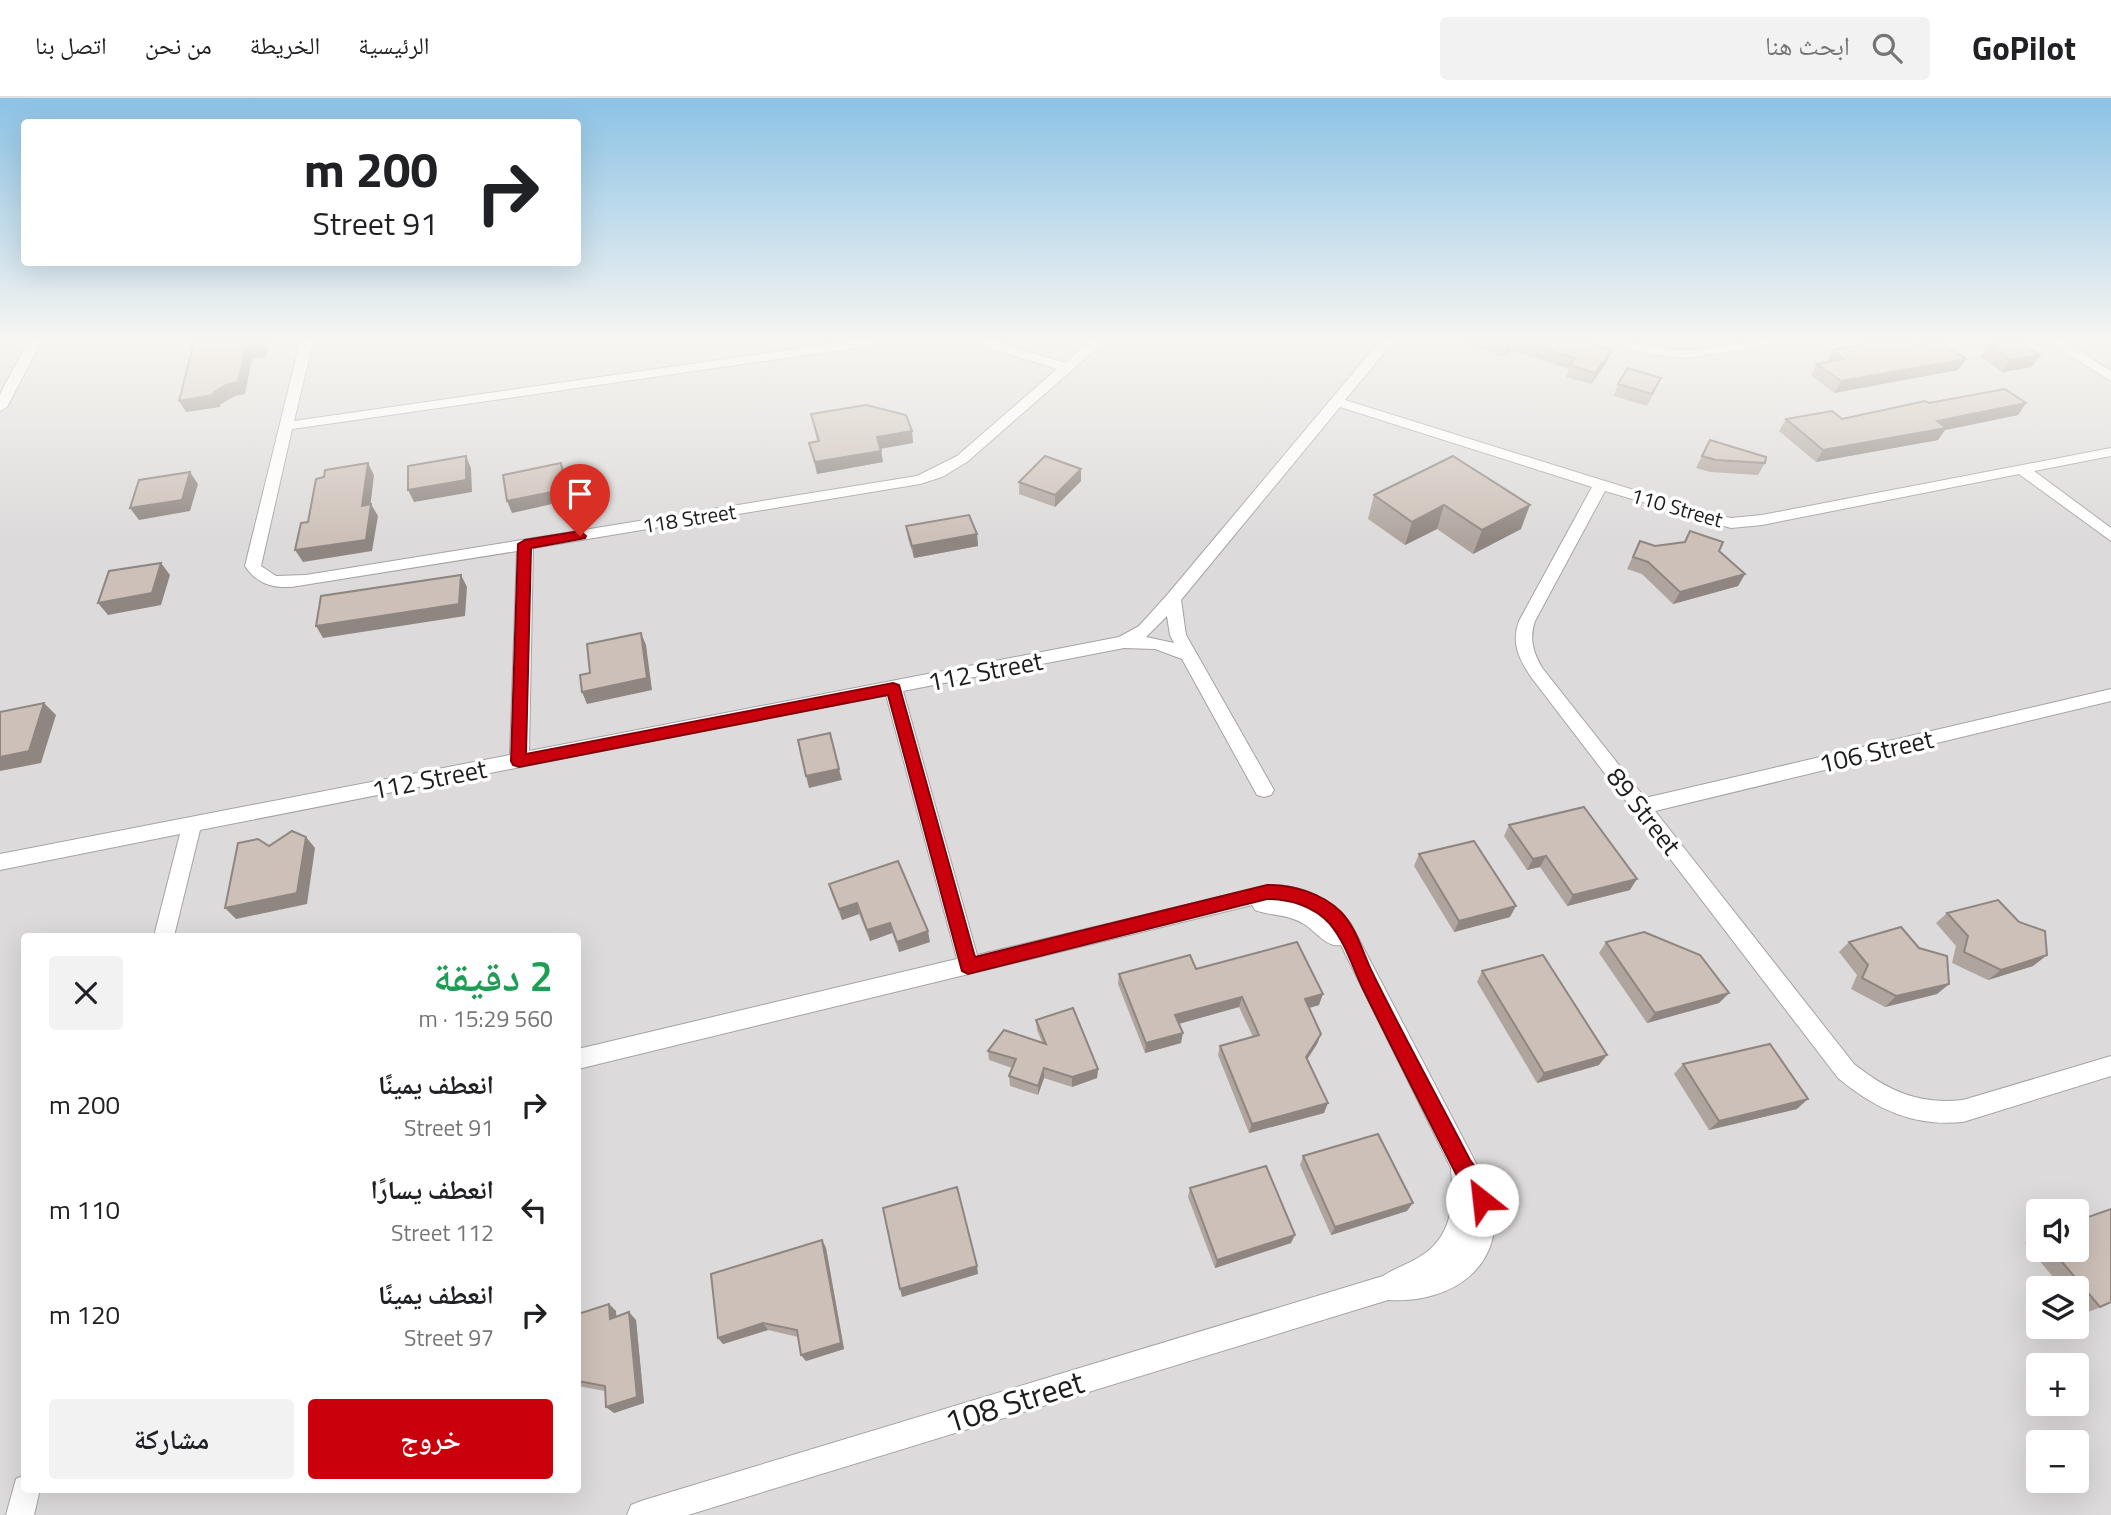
<!DOCTYPE html>
<html lang="ar">
<meta charset="utf-8">
<style>
:root{--surface:#fff;--page:#f2f2f2;--text:#202124;--muted:#757577;--line:#e0e0e0;--accent:#cb000d}
body{margin:0;font-family:"Titillium Web","Noto Naskh Arabic",sans-serif;background:var(--page);color:var(--text);direction:rtl;height:100vh;display:flex;flex-direction:column;font-size:26px;white-space:nowrap}
*{box-sizing:border-box;margin:0}
p{font-size:23px;color:var(--muted)}
.icon{flex:none;width:38px;height:38px;fill:none;stroke:currentColor;stroke-width:2;stroke-linecap:round;stroke-linejoin:round}
.map{position:relative;flex:1;overflow:hidden;direction:ltr}
.panel{position:absolute;left:21px;top:835px;width:560px;height:560px;display:flex;flex-direction:column;background:var(--surface);border-radius:7px;box-shadow:0 7px 28px #0002;direction:rtl}
.panel>*{flex:none}
.hud{position:absolute;left:21px;top:21px;width:560px;height:147px;border-radius:7px;box-shadow:0 7px 28px #0002;direction:rtl;background:#fff;color:var(--text);overflow:hidden}
.tools{position:absolute;left:2026px;top:1101px;display:grid;gap:14px}
.tools a{display:grid;place-items:center;width:63px;height:63px;border-radius:7px;background:var(--surface);box-shadow:0 7px 28px #0002;font-size:35px}
.pin{position:absolute;display:grid;place-items:center;width:60px;height:60px;color:#fff;margin:-72px -30px;border-radius:50% 50% 50% 0;rotate:-45deg;box-shadow:0 0 7px #0007}
.pin .icon{rotate:45deg}
.me{position:absolute;width:77px;margin:-38px;rotate:331deg;stroke-linejoin:round;filter:drop-shadow(0 0 5px #0008)}
.turn{display:flex;align-items:center;gap:24px;height:147px;padding:0 28px;font-size:32px}
.turn .icon{width:91px;height:91px;stroke-width:2.5}
.turn b{display:block;font-size:49px;line-height:60px}
.round{display:grid;place-items:center;flex:none;width:74px;height:74px;border-radius:7px;background:var(--page)}
.head{display:flex;align-items:center;justify-content:space-between;height:119px;padding:0 28px}
h1{font-size:42px;font-weight:600;line-height:52px;color:#1e9e55}
.cta{display:flex;gap:14px;margin-top:auto;padding:14px 28px}
.cta a{flex:1;height:80px;border-radius:7px;background:var(--accent);color:#fff;font-size:28px;font-weight:600;line-height:80px;text-align:center}
.cta a+a{background:var(--page);color:var(--text)}
ul{padding:0;list-style:none}
li{display:flex;align-items:center;gap:21px;height:105px;padding:0 28px}
li div{flex:1}
li b{display:block;font-size:26px}
li em{font-style:normal}
header{display:flex;align-items:center;gap:42px;box-sizing:border-box;height:98px;padding:0 35px;background:var(--surface);border-bottom:2px solid var(--line)}
header strong{font-size:33px}
nav{display:flex;gap:38px;margin-inline-start:auto;font-size:24px}
.search{width:490px;height:63px;background:var(--page);display:flex;align-items:center;gap:18px;box-sizing:border-box;padding:0 24px;border-radius:7px;color:var(--muted);font-size:26px}
.map>svg:first-child{display:block}
.residential{fill:#dcdada;fill-rule:evenodd}
.lines{fill:none;stroke-linecap:round;stroke-linejoin:round}
.street-casing{stroke:#a4a4a4;stroke-width:2}
.street{fill:#fff;fill-rule:evenodd}
.wall{fill:#afa59e}
.shaded-wall{fill:#8f8681}
.building{fill:#ccc0b8;stroke:#8f8681;stroke-width:2}
.route{fill:#cb000d;stroke:#840008;stroke-width:2}
.labels{text-anchor:middle;dominant-baseline:central;stroke-width:7;stroke-linejoin:round;paint-order:stroke}
.far-street-label{font-size:21px;fill:#1d1d1d;stroke:#fff}
.street-label{font-size:26px;fill:#1d1d1d;stroke:#fff}
.near-street-label{font-size:32px;fill:#1d1d1d;stroke:#fff}
</style>
<header>
<strong>GoPilot</strong>
<div class="search"><svg class="icon" aria-label="search" viewBox="0 0 24 24"><circle cx="10" cy="10" r="6"/><path d="M15 15l6 6"/></svg>ابحث هنا</div>
<nav><a>الرئيسية</a><a>الخريطة</a><a>من نحن</a><a>اتصل بنا</a></nav>
</header>
<div class="map">
<svg width="2111" height="1417" viewBox="0 0 2111 1417">
<rect width="100%" height="100%" fill="#f0eae2"/>
<path class="residential" d="M0,244H2111V1417H0ZM24,838H578V1391H24ZM2039,1113H2077V1152H2039ZM2039,1190H2077V1228H2039ZM2039,1267H2077V1306H2039ZM2039,1344H2077V1382H2039Z"/>
<g class="lines">
<g class="street-casing">
<g id="street">
<path d="M28,244H41L7,309L0,313V296Z"/>
<path d="M300,244H313L294,323L844,244H876L869,248L292,331L261,468L276,478L306,477L917,378L957,358L1057,271L980,247L979,244H997L1065,265L1090,244H1104L967,364L942,379L920,386L533,450L529,653L1119,539L1139,528L1167,497L1379,244H1393L1345,302L1701,413L1731,420L1762,417L2111,350V358L2034,373L2111,430V443L2019,376L1762,427L1731,430L1605,393L1535,523C1529,541 1533,555 1543,571L1645,700L2111,591V603L1655,713L1854,966C1888,993 1919,1007 1963,1002L2111,958V978L1963,1024C1914,1029 1875,1011 1838,980L1531,579C1519,561 1511,545 1519,523L1592,389L1340,309L1181,502L1186,537L1274,692L1271,697L1264,699L1257,697L1182,561L1155,551L1124,550L903,593L977,857L1270,787C1304,787 1330,800 1351,826L1491,1094C1510,1165 1455,1206 1388,1202L688,1417H627L631,1407L641,1403L1383,1178C1395,1170 1409,1166 1421,1158C1453,1138 1454,1104 1451,1070L1341,847C1327,850 1315,833 1304,826C1288,816 1271,818 1255,812L1252,807L578,971V951L957,861L886,597L200,732L174,838H154L180,736L0,772V756L510,657L517,453L291,489C271,490 256,485 245,468ZM1167,518L1170,537L1174,545L1146,539Z"/>
<path d="M1609,244C1635,243 1660,253 1687,252C1715,251 1741,243 1770,244L1763,248L1687,260L1652,257Z"/>
<path d="M2049,244H2065L2111,273V283Z"/>
<path d="M24,1377V1391H40L34,1417H6L16,1381Z"/>
</g>
</g>
<use href="#street" class="street"/>
</g>
<g class="wall">
<path d="M1458,244H1583L1612,252L1607,264L1591,286L1566,279L1569,271L1510,252L1505,259Z"/>
<path d="M1914,248L1958,272L1834,295L1811,277L1817,266L1826,264L1832,252Z"/>
<path d="M1988,248L2032,269L2002,274L1981,259Z"/>
<path d="M1661,280L1647,308L1614,298L1618,286Z"/>
<path d="M1929,305H2026L2018,317L1945,332L1938,342L1816,364L1779,333L1786,321H1842Z"/>
<path d="M811,316L912,333L913,345L881,351L883,364L817,376L809,345L817,343Z"/>
<path d="M1710,342L1765,365L1758,377L1710,374L1696,370Z"/>
<path d="M1453,358L1521,431L1473,456L1437,431L1405,447L1368,421L1374,397Z"/>
<path d="M1081,383L1055,409L1019,396V384Z"/>
<path d="M906,428L977,436L978,448L914,460L908,440Z"/>
<path d="M1640,443L1655,448L1719,453L1745,476L1738,488L1673,506L1642,476L1627,471Z"/>
<path d="M1509,727L1630,792L1567,808L1540,769L1527,772L1504,738Z"/>
<path d="M1419,756L1510,819L1454,834L1414,768Z"/>
<path d="M829,786L930,844L899,854L892,835L870,843L859,816L842,822L832,797Z"/>
<path d="M1947,815L2047,857L2033,868L1988,882L1952,865L1956,848L1936,825Z"/>
<path d="M1606,844L1729,895L1719,905L1647,925L1599,855Z"/>
<path d="M1849,844L1949,886L1937,896L1885,909L1851,891L1857,877L1839,854Z"/>
<path d="M1196,871L1319,907L1309,910L1321,936L1317,946L1307,961L1324,1015L1249,1035L1218,957L1220,948L1253,939L1239,909L1179,926L1181,945L1145,955L1118,886L1119,876Z"/>
<path d="M1482,873L1599,967L1537,985L1477,884Z"/>
<path d="M1036,922L1098,971L1097,980L1072,989L1044,980L1038,997L1010,988L1009,978L1012,970L989,962L988,953L1042,944L1037,932Z"/>
<path d="M1683,966L1797,1011L1709,1032L1674,976Z"/>
<path d="M1303,1058L1407,1113L1331,1137L1300,1067Z"/>
<path d="M1190,1090L1291,1145L1215,1170L1188,1099Z"/>
<path d="M2111,1111V1205L2083,1216L2077,1209V1190H2062L2025,1145L2039,1138V1152H2077Z"/>
<path d="M822,1142L826,1150L844,1251L806,1263L801,1257L798,1239L768,1232L723,1246L718,1240Z"/>
<path d="M609,1206L616,1213V1219L636,1222L644,1305L614,1315L606,1309L605,1293L578,1288V1216Z"/>
</g>
<g class="shaded-wall">
<path d="M260,244H269L266,259L252,261L245,296L235,298L221,306L220,309L186,314L179,303L214,294L228,286L246,249Z"/>
<path d="M1511,244H1513L1510,252L1505,259L1509,247Z"/>
<path d="M1612,252L1607,264L1591,286L1595,275Z"/>
<path d="M2040,257L2032,269L2002,274L2010,262Z"/>
<path d="M1966,261L1958,272L1834,295L1841,283Z"/>
<path d="M2026,305L2018,317L1945,332L1938,342L1816,364L1823,352L1937,323Z"/>
<path d="M912,333L913,345L878,351L877,339Z"/>
<path d="M881,353L883,364L817,376L815,364Z"/>
<path d="M466,358L471,370L472,394L414,404L408,392Z"/>
<path d="M368,365L374,377L369,419L362,408Z"/>
<path d="M561,365L565,377L570,402L512,415L507,403Z"/>
<path d="M1081,371V383L1055,409V397Z"/>
<path d="M190,374L198,386L190,413L139,422L130,410Z"/>
<path d="M371,406L378,418L372,453L303,464L295,452Z"/>
<path d="M1444,407L1437,431L1405,447L1412,424Z"/>
<path d="M1530,407L1521,431L1473,456L1482,432Z"/>
<path d="M977,436L978,448L914,460L912,448Z"/>
<path d="M161,465L170,477L161,507L108,517L98,505Z"/>
<path d="M1745,476L1738,488L1673,506L1680,494Z"/>
<path d="M461,477L467,489L465,518L323,540L316,528Z"/>
<path d="M641,535L646,547L652,592L587,606L582,594Z"/>
<path d="M44,605L56,617L41,665L0,673V659Z"/>
<path d="M839,671L842,682L809,690L806,678Z"/>
<path d="M306,739L315,750L307,806L236,821L225,810Z"/>
<path d="M1546,758L1540,769L1527,772L1533,761Z"/>
<path d="M1637,781L1630,792L1567,808L1573,797Z"/>
<path d="M857,805L859,816L842,822L839,811Z"/>
<path d="M1516,808L1510,819L1454,834L1459,823Z"/>
<path d="M890,825L892,835L870,843L867,832Z"/>
<path d="M928,833L930,844L899,854L897,844Z"/>
<path d="M2047,857L2033,868L1988,882L2001,872Z"/>
<path d="M1949,886L1937,896L1885,909L1896,898Z"/>
<path d="M1729,895L1719,905L1647,925L1655,915Z"/>
<path d="M1323,896L1319,907L1302,912L1305,901Z"/>
<path d="M1242,899L1239,909L1174,927L1175,917Z"/>
<path d="M1183,935L1181,945L1145,955L1146,945Z"/>
<path d="M1321,936L1317,946L1303,968L1306,959Z"/>
<path d="M1607,957L1599,967L1537,985L1544,975Z"/>
<path d="M1044,970V980L1038,997V988Z"/>
<path d="M1098,971L1097,980L1072,989V979Z"/>
<path d="M1808,1001L1797,1011L1709,1032L1719,1023Z"/>
<path d="M1328,1005L1324,1015L1249,1035L1252,1026Z"/>
<path d="M1413,1105L1407,1113L1331,1137L1335,1129Z"/>
<path d="M1295,1137L1291,1145L1215,1170L1217,1162Z"/>
<path d="M822,1142L826,1150L844,1251L806,1263L801,1257Z"/>
<path d="M977,1168L978,1176L902,1199L900,1191Z"/>
<path d="M609,1206L616,1213L617,1228L610,1221Z"/>
<path d="M629,1214L636,1222L644,1305L614,1315L606,1309Z"/>
<path d="M763,1225L768,1232L723,1246L718,1240Z"/>
</g>
<g class="building">
<path d="M194,244H260V247L246,249L238,284L228,286L214,294L213,297L179,303Z"/>
<path d="M1497,244H1511L1509,247Z"/>
<path d="M1523,244H1583L1612,252L1595,275L1570,267L1575,260Z"/>
<path d="M1879,244H1908L1914,248L1940,244L1966,261L1841,283L1817,266L1844,261L1832,252Z"/>
<path d="M2011,244H2019L2040,257L2010,262L1988,248Z"/>
<path d="M1628,270L1661,280L1652,296L1618,286Z"/>
<path d="M2005,291L2026,305L1937,323L1946,330L1823,352L1786,321L1832,313L1842,321L1925,303L1929,305Z"/>
<path d="M866,307L906,317L912,333L877,339L881,353L815,364L809,345L819,343L811,316Z"/>
<path d="M1710,342L1766,359L1765,365L1716,362L1702,358Z"/>
<path d="M466,358V382L408,392V368Z"/>
<path d="M1045,358L1081,371L1055,397L1019,384Z"/>
<path d="M1453,358L1530,407L1482,432L1444,407L1412,424L1374,397Z"/>
<path d="M368,365L362,408L371,406L366,442L295,452L301,425L308,424L316,381L324,379L325,372Z"/>
<path d="M561,365L566,391L507,403L503,377Z"/>
<path d="M190,374L182,402L130,410L139,382Z"/>
<path d="M969,417L977,436L912,448L906,428Z"/>
<path d="M1690,433L1723,444L1719,453L1745,476L1680,494L1648,464L1633,459L1640,443L1655,448L1685,444Z"/>
<path d="M161,465L152,495L98,505L109,473Z"/>
<path d="M461,477L459,506L316,528L321,498Z"/>
<path d="M641,535L647,580L582,594L580,577L590,575L587,546Z"/>
<path d="M44,605L29,653L0,659V614Z"/>
<path d="M830,635L839,671L806,678L798,642Z"/>
<path d="M1584,709L1637,781L1573,797L1546,758L1533,761L1509,727Z"/>
<path d="M292,733L306,739L297,795L225,810L238,745L258,741L269,748Z"/>
<path d="M1474,743L1516,808L1459,823L1419,756Z"/>
<path d="M898,763L928,833L897,844L890,825L867,832L857,805L839,811L829,786Z"/>
<path d="M1998,802L2019,824L2045,833L2047,857L2001,872L1964,854L1968,838L1947,815Z"/>
<path d="M1901,829L1919,850L1947,858L1949,886L1896,898L1862,880L1868,867L1849,844Z"/>
<path d="M1644,834L1700,857L1729,895L1655,915L1606,844Z"/>
<path d="M1297,844L1323,896L1305,901L1321,936L1306,959L1328,1005L1252,1026L1220,948L1259,937L1242,899L1175,917L1183,935L1146,945L1119,876L1190,857L1196,871Z"/>
<path d="M1543,857L1607,957L1544,975L1482,873Z"/>
<path d="M1073,910L1098,971L1072,979L1044,970L1038,988L1009,978L1016,961L988,953L1004,932L1046,946L1036,922Z"/>
<path d="M1770,946L1808,1001L1719,1023L1683,966Z"/>
<path d="M1378,1036L1413,1105L1335,1129L1303,1058Z"/>
<path d="M1266,1068L1295,1137L1217,1162L1190,1090Z"/>
<path d="M957,1089L977,1168L900,1191L883,1110Z"/>
<path d="M2111,1111V1204L2100,1209L2052,1152H2077V1123Z"/>
<path d="M822,1142L841,1245L801,1257L797,1232L763,1225L718,1240L711,1176Z"/>
<path d="M609,1206L610,1221L629,1214L637,1299L606,1309L605,1288L578,1283V1216Z"/>
</g>
<linearGradient id="sky" x2="0" y2="1"><stop stop-color="#8bc2e5"/><stop offset="0.55" stop-color="#f8f6f2"/><stop offset="1" stop-color="#f8f6f2" stop-opacity="0"/></linearGradient>
<rect width="2111" height="442" fill="url(#sky)"/>
<path class="route" d="M580,433L586,438L585,440L531,450L526,656L893,585L899,587L975,859L1267,787C1293,787 1322,795 1341,814C1357,831 1363,856 1373,876C1404,939 1438,1000 1470,1062L1486,1083L1492,1102L1489,1109L1482,1112L1475,1109L1470,1094L1456,1076C1425,1015 1394,954 1364,893C1353,871 1346,845 1330,826C1314,808 1290,801 1267,801L968,876L962,873L888,597L519,669L513,667L511,663L518,446L525,442Z"/>
<g class="labels">
<g class="far-street-label">
<text transform="translate(1677 409) rotate(16)">110 Street</text>
<text transform="translate(689 420) rotate(-9)">118 Street</text>
</g>
<g class="street-label">
<text transform="translate(985 573) rotate(-11)">112 Street</text>
<text transform="translate(1876 653) rotate(-13)">106 Street</text>
<text transform="translate(429 681) rotate(-11)">112 Street</text>
<text transform="translate(1644 713) rotate(52)">89 Street</text>
</g>
<g class="near-street-label">
<text transform="translate(1014 1303) rotate(-17)">108 Street</text>
</g>
</g>
</svg>
<div class="tools">
<a><svg class="icon" aria-label="sound" viewBox="0 0 24 24"><path d="M4 9h4l5-4v14l-5-4H4zM17 9q2 3 0 6"/></svg></a>
<a><svg class="icon" aria-label="layers" viewBox="0 0 24 24"><path d="M12 4l9 5-9 5-9-5zM3 14l9 5 9-5"/></svg></a>
<a>+</a>
<a>−</a>
</div>
<div class="pin" style="left:580px;top:438px;background:#d93025"><svg class="icon" aria-label="arrive" viewBox="0 0 24 24"><path d="M6 21V4h12l-3 4 3 4H6"/></svg></div>
<svg class="me" style="left:1482px;top:1102px" viewBox="-20 -20 40 40"><circle r="19" fill="#fff"/><path d="M0-13L10 11 0 6-10 11z" fill="#cb000d"/></svg>
<div class="hud">
<div class="turn"><svg class="icon" aria-label="right" viewBox="0 0 24 24"><path d="M7 20v-9h11M14 6l5 5-5 5"/></svg><div><b>200 m</b>91 Street</div></div>
</div>
<section class="panel">
<div class="head"><div><h1>2 دقيقة</h1><p>560 m · 15:29</p></div><a class="round"><svg class="icon" aria-label="close" viewBox="0 0 24 24"><path d="M6 6l12 12M18 6L6 18"/></svg></a></div>
<ul>
<li><svg class="icon" aria-label="right" viewBox="0 0 24 24"><path d="M7 20v-9h11M14 6l5 5-5 5"/></svg><div><b>انعطف يمينًا</b><p>91 Street</p></div><em>200 m</em></li>
<li><svg class="icon" aria-label="left" viewBox="0 0 24 24"><path d="M17 20v-9H6M10 6l-5 5 5 5"/></svg><div><b>انعطف يسارًا</b><p>112 Street</p></div><em>110 m</em></li>
<li><svg class="icon" aria-label="right" viewBox="0 0 24 24"><path d="M7 20v-9h11M14 6l5 5-5 5"/></svg><div><b>انعطف يمينًا</b><p>97 Street</p></div><em>120 m</em></li>
</ul>
<div class="cta"><a>خروج</a><a>مشاركة</a></div>
</section>
</div>
